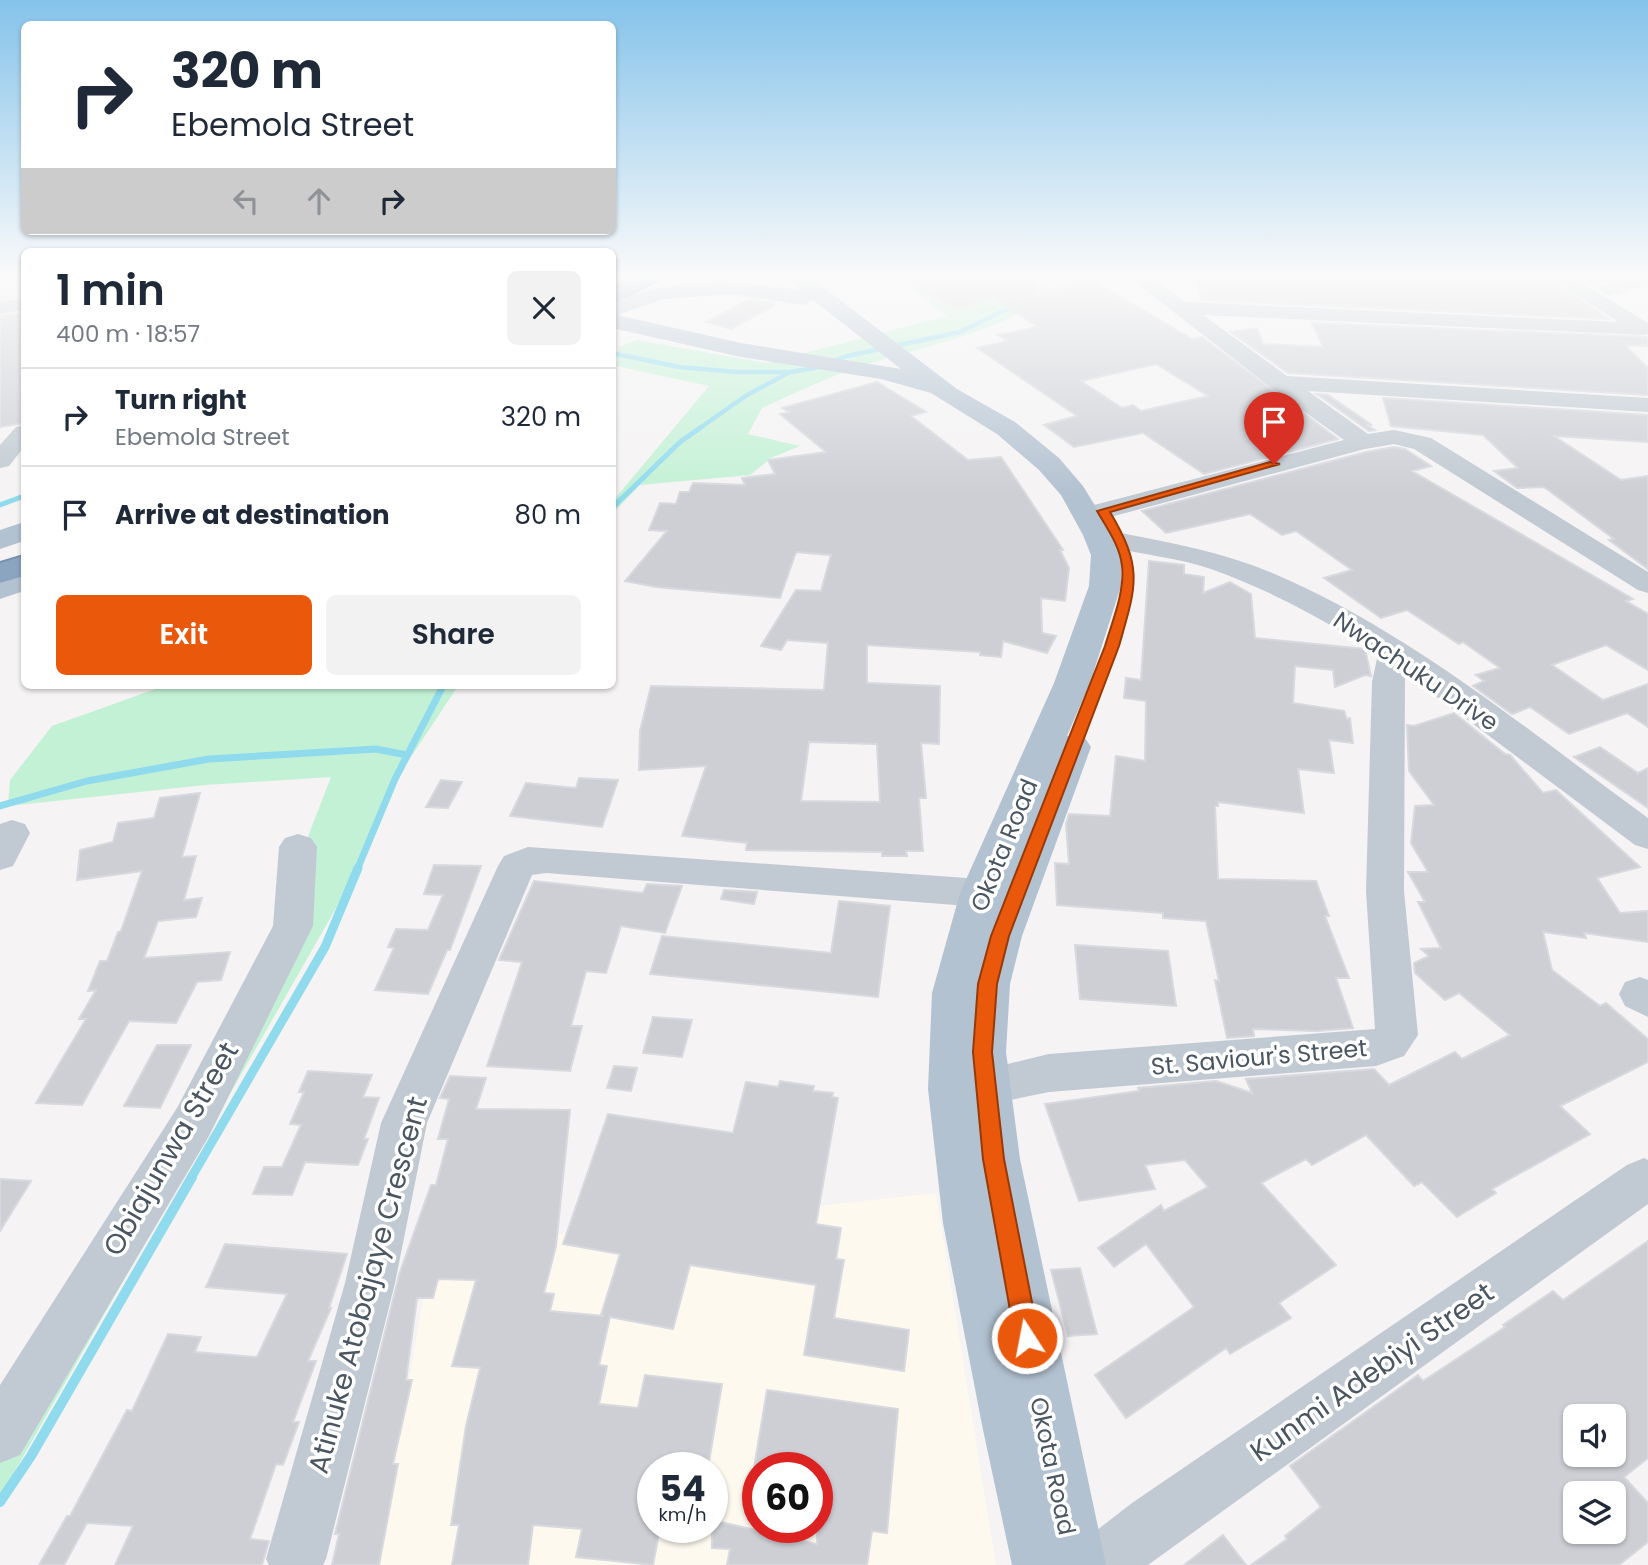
<!DOCTYPE html>
<meta charset="utf-8">
<style>
:root{--surface:#fff;--page:#f2f2f3;--text:#1f2937;--muted:#747a83;--line:#e0e1e3;--accent:#ea580c}
body{margin:0;font-family:Poppins,sans-serif;background:var(--page);color:var(--text);height:100vh;display:flex;flex-direction:column;font-size:26px;white-space:nowrap}
*{box-sizing:border-box;margin:0}
p{font-size:23px;color:var(--muted)}
.icon{flex:none;width:38px;height:38px;fill:none;stroke:currentColor;stroke-width:2;stroke-linecap:round;stroke-linejoin:round}
.map{position:relative;flex:1;overflow:hidden}
.side{position:absolute;left:21px;top:248px;width:595px;height:441px;display:flex;flex-direction:column;background:var(--surface);border-radius:10px;box-shadow:0 2px 5px #0004}
.side>*{flex:none}
.top-card{position:absolute;left:21px;top:21px;width:595px;height:214px;border-radius:10px;box-shadow:0 2px 5px #0004;background:#fff;color:var(--text);overflow:hidden}
.fabs{position:absolute;left:1563px;top:1404px;display:grid;gap:14px}
.fabs a{display:grid;place-items:center;width:63px;height:63px;border-radius:10px;background:var(--surface);box-shadow:0 2px 5px #0004;font-size:35px}
.speed{position:absolute;left:637px;top:1452px;display:flex;gap:14px;font-size:35px;font-weight:700;text-align:center}
.speed>*{display:grid;place-content:center;width:91px;height:91px;border-radius:50%;background:var(--surface);box-shadow:0 2px 5px #0004;line-height:1}
.speed small{font-size:18px;font-weight:400}
.speed .limit{border:10px solid #d22;background:#fff;color:#111}
.pin{position:absolute;display:grid;place-items:center;width:60px;height:60px;color:#fff;margin:-72px -30px;border-radius:50% 50% 50% 0;rotate:-45deg;box-shadow:0 0 7px #0007}
.pin .icon{rotate:45deg}
.me{position:absolute;width:77px;margin:-38px;rotate:349deg;stroke-linejoin:round;filter:drop-shadow(0 0 5px #0008)}
.turn{display:flex;align-items:center;gap:24px;height:147px;padding:0 35px;font-size:32px}
.turn .icon{width:91px;height:91px;stroke-width:2.5}
.turn b{display:block;font-size:49px;line-height:60px}
.lanes{display:flex;align-items:center;height:66px;padding:0 35px;background:#0003;justify-content:center;gap:35px;direction:ltr}
.lanes .off{opacity:.35}
.round{display:grid;place-items:center;flex:none;width:74px;height:74px;border-radius:10px;background:var(--page)}
.headline{display:flex;align-items:center;justify-content:space-between;height:119px;padding:0 35px}
h1{font-size:42px;font-weight:600;line-height:52px}
.button{display:flex;gap:14px;margin-top:auto;padding:14px 35px}
.button a{flex:1;height:80px;border-radius:10px;background:var(--accent);color:#fff;font-size:28px;font-weight:600;line-height:80px;text-align:center}
.button a+a{background:var(--page);color:var(--text)}
ul{padding:0;list-style:none}
li{display:flex;align-items:center;gap:21px;height:98px;padding:0 35px;border-top:2px solid var(--line)}
li div{flex:1}
li b{display:block;font-size:26px}
li em{font-style:normal}
.map>svg:first-child{display:block}
.commercial{fill:#fdf9ef;fill-rule:evenodd}
.education{fill:#e6e4e5}
.green{fill:#c3f1d5}
.lines{fill:none;stroke-linecap:round;stroke-linejoin:round}
.stream-far4{stroke:#90daee;stroke-width:4.5}
.stream-far3{stroke:#90daee;stroke-width:5}
.stream-far2{stroke:#90daee;stroke-width:7}
.stream-far1{stroke:#90daee;stroke-width:9}
.stream{stroke:#90daee;stroke-width:10}
.building{fill:#cdcfd5;stroke:#d7d9de;stroke-width:2;fill-rule:evenodd}
.highway-casing{stroke:#7690ad;stroke-width:4}
.minor{fill:#c1cad2;fill-rule:evenodd}
.major{fill:#b3c2d1;fill-rule:evenodd}
.highway{fill:#8ba5c1;fill-rule:evenodd}
.route{fill:#ea580c;stroke:#983908;stroke-width:2}
.labels{text-anchor:middle;dominant-baseline:central;stroke-width:7;stroke-linejoin:round;paint-order:stroke}
.street-label{font-size:24px;fill:#4a5661;stroke:#fff}
.near-street-label{font-size:28px;fill:#4a5661;stroke:#fff}
</style>
<div class="map">
<svg width="1648" height="1565" viewBox="0 0 1648 1565">
<rect width="100%" height="100%" fill="#f5f3f3"/>
<path class="commercial" d="M936,1193L996,1565H377L432,1248ZM653,1468H712V1528H653ZM758,1468H817V1528H758Z"/>
<path class="education" d="M0,274H24V301L0,306Z"/>
<g class="green">
<path d="M897,274H1039L1052,292C997,336 921,345 856,368C824,379 793,394 762,408L748,434L800,446L771,458L750,475L640,485L613,513V501L709,386L616,366L619,347L637,340L766,363L947,316L902,282Z"/>
<path d="M164,686H458L397,778L336,908L0,1497V1453L261,958L331,777L205,785L8,806L10,780L52,726Z"/>
</g>
<g class="lines">
<g class="stream-far4">
<path d="M612,353L679,367L737,372H790L815,368L847,356L960,332L1016,305"/>
<path d="M697,430L747,395L788,373"/>
</g>
<g class="stream-far3">
<path d="M0,505L24,496"/>
<path d="M612,508L680,442L700,428"/>
</g>
<g class="stream-far2">
<path d="M0,806L87,781L209,759L376,749L407,755"/>
<path d="M357,870L395,779L443,686"/>
</g>
<path class="stream-far1" d="M191,1178L325,947L358,868"/>
<path class="stream" d="M0,1502L31,1456L192,1177"/>
</g>
<g class="building">
<path d="M903,274H1036L1038,292L1094,281L1192,339L1202,337L1338,439L1204,474L1143,433L1074,447L1044,425L1077,416L977,348L1007,341L998,335L1038,327L994,299L956,309L916,289L923,287ZM1156,364L1208,396L1141,411L1133,405L1122,408L1081,381Z"/>
<path d="M1191,274H1318L1333,275L1335,279H1403L1400,274H1408L1530,279L1519,274H1543L1609,319L1202,300Z"/>
<path d="M1572,274H1626V277L1600,283L1596,288Z"/>
<path d="M750,299L772,303L774,306L731,329L706,322Z"/>
<path d="M24,313V423L0,427V316Z"/>
<path d="M1312,323L1648,337V346L1625,345L1648,368V395L1288,373L1231,332L1257,328L1263,344L1323,347Z"/>
<path d="M877,382L926,412L911,416L968,460L1001,457L1063,550H1060L1069,568L1065,601L1041,598L1042,633L1056,636L1047,653L1003,641L1001,657L980,655V652L867,645V683L940,686L939,744L921,743L926,798H919L923,851H906L907,856H882V852L746,850L747,843L682,836L706,766L639,770L640,731L651,686L824,690L828,643L787,640L781,650L761,646L796,590L821,591L831,555L796,552L780,598L656,587L625,581L667,531L649,530L660,503L676,504L680,492H689L693,483L745,485L742,478L775,474L768,460L826,452L780,414L789,412L782,408ZM809,742L877,744L880,802L801,801Z"/>
<path d="M1317,394L1328,395L1372,425L1365,424L1375,430L1369,431Z"/>
<path d="M1383,398L1648,415V442L1554,436L1621,480L1648,476V569L1609,540L1614,539L1544,487L1517,488L1494,471L1518,468L1483,435L1391,426Z"/>
<path d="M1394,447L1405,449L1431,466L1412,471L1633,599L1626,601L1648,614V670L1606,645L1552,665L1603,700L1648,684V727L1627,713L1569,734L1530,707L1512,714L1473,686L1484,681L1476,675L1500,668L1463,642L1459,644L1407,610L1381,618L1324,578L1352,570L1296,531L1282,535L1250,514L1166,533L1142,511L1366,452Z"/>
<path d="M1149,561L1184,565V574L1204,577L1203,593L1230,582L1251,594L1255,638L1365,649L1371,676L1365,675L1335,687L1333,670L1295,666L1293,703L1344,711L1347,719L1350,718L1353,743L1329,740L1334,773L1298,769L1304,813L1218,802V806H1215L1218,879L1316,881L1329,916H1325L1349,978H1336L1353,1028L1316,1031L1253,1029L1254,1036L1227,1038L1215,980L1219,981L1206,921L1163,918V913L1057,905L1055,863L1069,864L1066,824L1069,814L1110,816L1116,756L1145,761L1146,701L1124,698L1126,678L1141,680Z"/>
<path d="M1454,713L1505,754L1510,755L1543,793L1556,790L1640,867L1597,878L1620,913L1648,911V942L1584,933L1586,938L1543,932L1552,970L1600,1006L1606,1003L1648,1039V1062L1560,1106L1590,1134L1492,1189L1496,1193L1457,1217L1422,1182L1414,1186L1366,1135L1312,1165L1306,1159L1261,1183L1336,1265L1279,1303L1291,1318L1230,1354L1226,1348L1126,1418L1095,1375L1194,1307L1146,1244L1114,1267L1098,1248L1161,1205L1164,1211L1208,1187L1185,1160L1145,1165L1155,1189L1079,1201L1045,1104L1139,1091L1138,1088L1216,1081L1252,1093L1246,1079L1374,1069L1389,1085L1455,1052L1462,1059L1510,1035L1459,993L1445,1000L1415,973L1414,963L1429,956L1421,949L1441,948L1418,902H1425L1408,872H1428L1411,843L1415,806L1434,805L1409,771L1407,725L1414,726Z"/>
<path d="M1600,747L1638,773L1648,768V808L1574,757Z"/>
<path d="M579,778L618,780L602,827L510,816L526,783L576,788Z"/>
<path d="M441,780L462,782L448,808L426,807Z"/>
<path d="M200,793L182,857L196,856L184,900L202,898L196,917L158,921L144,958L230,952L221,980L197,982L176,1023L129,1021L82,1105L36,1103L86,1019H79L96,990L88,991L100,961H107L118,932L121,931L142,871L77,880L80,850L113,842L118,823L154,818L160,798Z"/>
<path d="M434,865L481,866L450,950H447L428,994L375,990L394,948L388,947L396,929L428,930L443,895L424,894Z"/>
<path d="M534,881L643,893L647,884L682,886L665,933L621,926L606,973L586,971L571,1026H582L570,1071L487,1066L522,962L499,960Z"/>
<path d="M724,890L757,892L754,904L721,899Z"/>
<path d="M839,901L890,906L878,997L650,974L662,936L831,953Z"/>
<path d="M1075,945L1168,951L1176,1006L1080,999Z"/>
<path d="M653,1017L692,1020L682,1057L643,1053Z"/>
<path d="M157,1045H191L160,1108L124,1106Z"/>
<path d="M614,1066L637,1068L631,1091L607,1088Z"/>
<path d="M308,1071L372,1075L363,1097L379,1098L364,1139H368L358,1165L305,1162L292,1195L253,1194L264,1167H282L301,1125L290,1124L304,1092H299Z"/>
<path d="M450,1076L486,1078L476,1109L570,1110L556,1246L544,1293L554,1294L550,1311L604,1316L601,1315L620,1254L563,1244L608,1114L733,1133L746,1082L778,1087L780,1081L814,1086L813,1091L833,1093L832,1097L838,1098L816,1224L841,1228L836,1259L844,1260L834,1318L909,1330L904,1371L804,1355L816,1285L690,1265L673,1329L610,1317L599,1365L607,1366L599,1404L638,1408L645,1375L722,1384L708,1468H653V1528H660L653,1565L576,1557L582,1529L533,1525L528,1565H452L459,1525H451L466,1426L480,1368L452,1366L476,1280L438,1279L433,1298H417L406,1380H412L393,1464H398L379,1565H332L339,1534H335L399,1275L431,1185H436L448,1139H438L449,1099L440,1098Z"/>
<path d="M0,1179L31,1181L0,1231Z"/>
<path d="M1648,1241V1458L1624,1477L1648,1503V1542L1619,1565H1251L1287,1539L1285,1536L1321,1507L1290,1466L1418,1375L1423,1381L1505,1327L1503,1325L1553,1291L1563,1300ZM1575,1416H1614V1454H1575ZM1575,1493H1614V1531H1575Z"/>
<path d="M225,1244L347,1254L329,1308H331L308,1361H316L293,1422H299L283,1465L276,1464L250,1539L269,1541L262,1565H115L133,1526L87,1523L64,1565H39L67,1516H70L127,1410L132,1411L168,1334L201,1337L195,1352L257,1357L287,1294L206,1287Z"/>
<path d="M1080,1268L1097,1334L1068,1336L1051,1270Z"/>
<path d="M767,1390L898,1409L887,1533L872,1531L867,1565H727L730,1549L712,1548V1520L817,1544V1468H754Z"/>
<path d="M1223,1535L1246,1565H1184Z"/>
</g>
<g class="lines">
<g class="highway-casing">
<g id="highway">
<path d="M639,274H664L661,278L612,303V288Z"/>
<path d="M24,556V576L0,583V563Z"/>
</g>
</g>
<g class="minor">
<path d="M1125,274H1146L1185,302L1618,322L1545,274H1567L1648,323V334L1644,335L1203,315L1287,376L1648,398V412L1308,391L1368,434L1394,430L1431,438L1648,572V593L1638,590L1414,449L1394,444L1365,449L1103,519L1094,517L1090,511L1094,505L1344,440L1270,387Z"/>
<path d="M1648,274V286L1608,296L1598,290L1601,286Z"/>
<path d="M24,298V310L0,314V302Z"/>
<path d="M24,425V447L9,466L0,468V445L16,427Z"/>
<path d="M1121,533C1172,543 1222,552 1270,572C1408,630 1527,730 1648,818V849L1635,845L1405,673L1404,891L1418,1035L1404,1056L1376,1066L1049,1092L986,1105L970,1099L964,1086L970,1073L1049,1054L1375,1029L1366,891L1372,682L1378,654C1325,620 1270,590 1211,569C1179,558 1144,555 1111,547L1107,541L1111,535Z"/>
<path d="M12,820L25,824L30,833L13,866L0,870V824Z"/>
<path d="M298,834L311,838L317,847L313,926L209,1136L20,1455L0,1463V1385L177,1108L273,926L279,847L285,838Z"/>
<path d="M528,847L981,879L995,883L1000,893L995,903L981,907L546,873L532,875L427,1123L395,1283L326,1559L323,1565H269L266,1559L345,1283L381,1123L498,866L504,856Z"/>
<path d="M1640,977L1648,980V1017L1625,1006L1619,994L1625,982Z"/>
<path d="M1644,1158L1648,1160V1204L1148,1565H1070L1079,1544L1132,1503L1627,1165Z"/>
</g>
<g class="major">
<path d="M783,274H806L957,389L1015,422L1059,458L1083,486L1113,535L1121,555V586L1090,683L1067,736L1085,738L1091,747L1022,936L1010,984L1006,1052L1020,1159L1106,1565H1012L982,1425L943,1223L928,1089L932,993L960,893L1054,683L1089,586L1091,555L1083,535L1061,495L1039,470L997,434L931,393L881,379L741,357L612,328V302C676,277 736,279 802,291ZM731,294L804,305L813,300L901,369L741,343L617,315L664,299Z"/>
<path d="M24,522V541L0,549V530Z"/>
<path d="M24,571V591L0,599V578Z"/>
</g>
<use href="#highway" class="highway"/>
</g>
<linearGradient id="sky" x2="0" y2="1"><stop stop-color="#85c3ea"/><stop offset="0.56" stop-color="#fafafa"/><stop offset="1" stop-color="#fafafa" stop-opacity="0"/></linearGradient>
<rect width="1648" height="493" fill="url(#sky)"/>
<path class="route" d="M1270,462L1280,464L1110,512C1144,569 1136,586 1119,646L1009,936L997,984L992,1052L1004,1159L1039,1338L1035,1346L1027,1350L1018,1346L1015,1338L983,1159L973,1052L978,984L991,936L1105,646C1112,622 1125,592 1122,566C1120,546 1107,528 1097,511Z"/>
<g class="labels">
<g class="street-label">
<text transform="translate(1416 671) rotate(34)">Nwachuku Drive</text>
<text transform="translate(1004 845) rotate(-68)">Okota Road</text>
<text transform="translate(1259 1057) rotate(-5)">St. Saviour's Street</text>
<text transform="translate(1053 1466) rotate(78)">Okota Road</text>
</g>
<g class="near-street-label">
<text transform="translate(171 1149) rotate(-60)">Obiajunwa Street</text>
<text transform="translate(368 1285) rotate(-75)">Atinuke Atobajaye Crescent</text>
<text transform="translate(1372 1372) rotate(-35)">Kunmi Adebiyi Street</text>
</g>
</g>
</svg>
<div class="fabs">
<a><svg class="icon" aria-label="sound" viewBox="0 0 24 24"><path d="M4 9h4l5-4v14l-5-4H4zM17 9q2 3 0 6"/></svg></a>
<a><svg class="icon" aria-label="layers" viewBox="0 0 24 24"><path d="M12 4l9 5-9 5-9-5zM3 14l9 5 9-5"/></svg></a>
</div>
<div class="speed"><div>54<small>km/h</small></div><div class="limit">60</div></div>
<div class="pin" style="left:1274px;top:464px;background:#d93025"><svg class="icon" aria-label="arrive" viewBox="0 0 24 24"><path d="M6 21V4h12l-3 4 3 4H6"/></svg></div>
<svg class="me" style="left:1027px;top:1338px" viewBox="-20 -20 40 40"><circle r="17" fill="#ea580c" stroke="#fff" stroke-width="3"/><path d="M0-11L8 9 0 5-8 9z" fill="#fff"/></svg>
<div class="top-card">
<div class="turn"><svg class="icon" aria-label="right" viewBox="0 0 24 24"><path d="M7 20v-9h11M14 6l5 5-5 5"/></svg><div><b>320 m</b>Ebemola Street</div></div>
<div class="lanes"><svg class="icon off" aria-label="left" viewBox="0 0 24 24"><path d="M17 20v-9H6M10 6l-5 5 5 5"/></svg><svg class="icon off" aria-label="ahead" viewBox="0 0 24 24"><path d="M12 20V5M6 11l6-6 6 6"/></svg><svg class="icon" aria-label="right" viewBox="0 0 24 24"><path d="M7 20v-9h11M14 6l5 5-5 5"/></svg></div>
</div>
<section class="side">
<div class="headline"><div><h1>1 min</h1><p>400 m · 18:57</p></div><a class="round"><svg class="icon" aria-label="close" viewBox="0 0 24 24"><path d="M6 6l12 12M18 6L6 18"/></svg></a></div>
<ul>
<li><svg class="icon" aria-label="right" viewBox="0 0 24 24"><path d="M7 20v-9h11M14 6l5 5-5 5"/></svg><div><b>Turn right</b><p>Ebemola Street</p></div><em>320 m</em></li>
<li><svg class="icon" aria-label="arrive" viewBox="0 0 24 24"><path d="M6 21V4h12l-3 4 3 4H6"/></svg><div><b>Arrive at destination</b></div><em>80 m</em></li>
</ul>
<div class="button"><a>Exit</a><a>Share</a></div>
</section>
</div>
